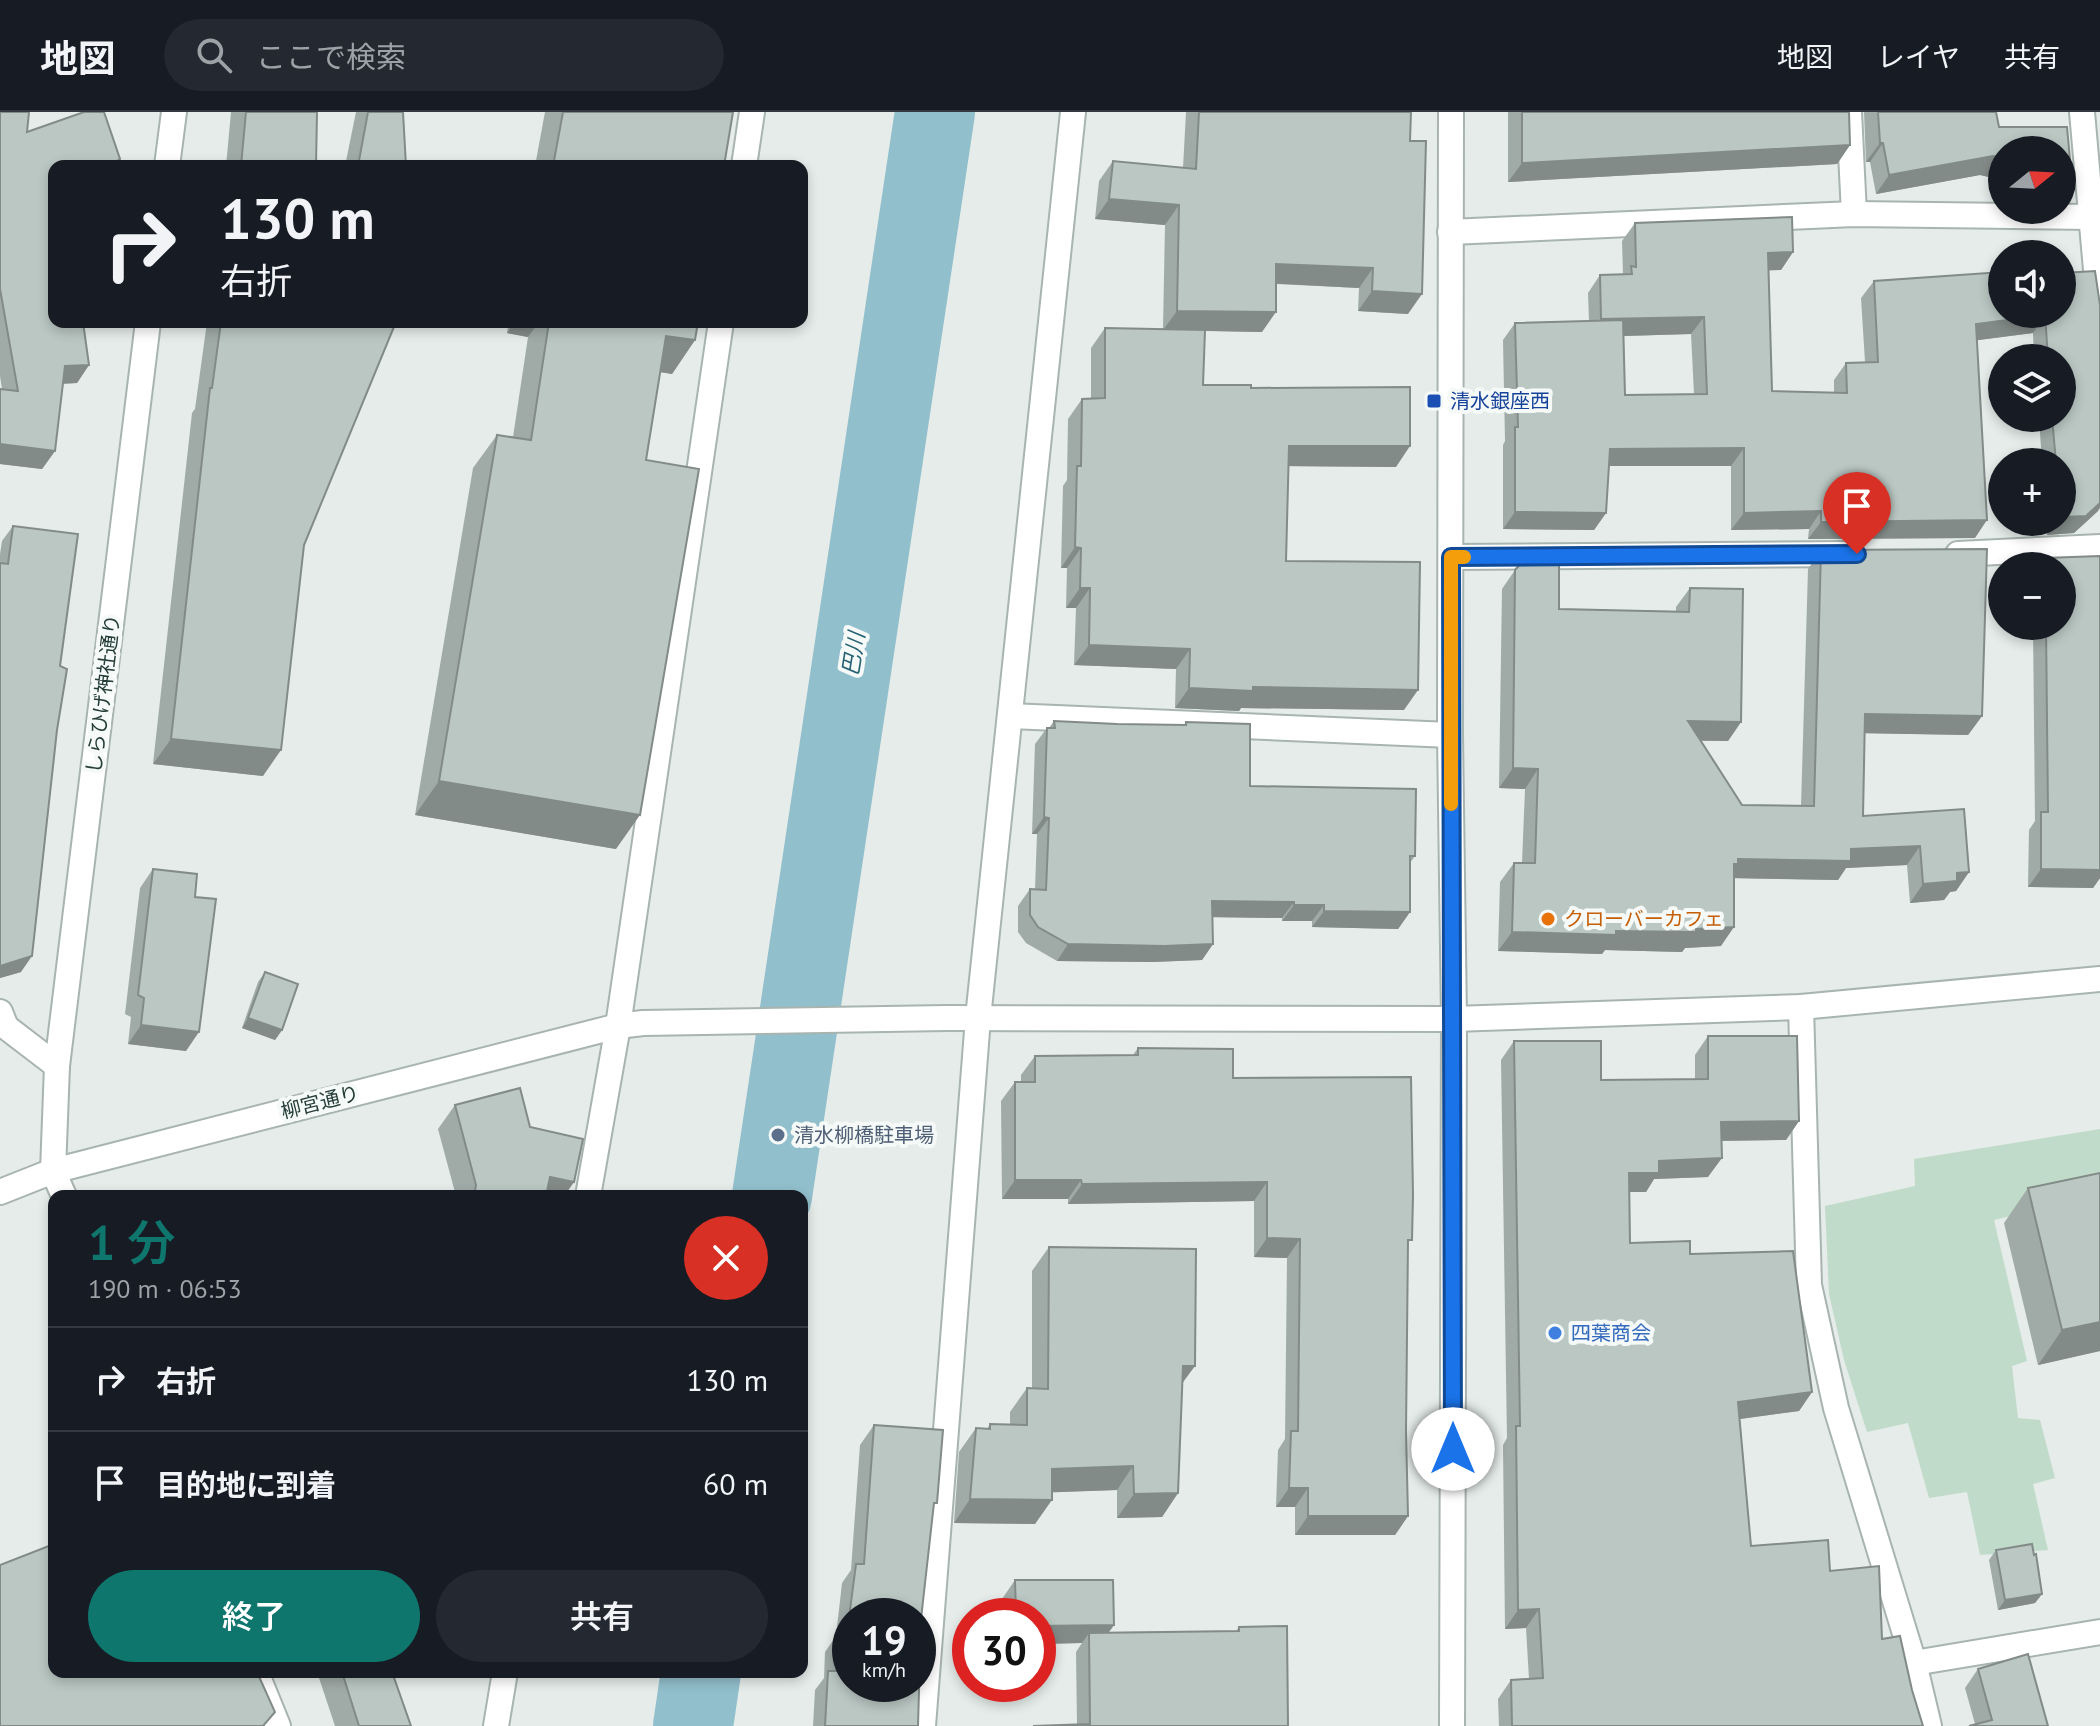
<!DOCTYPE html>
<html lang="ja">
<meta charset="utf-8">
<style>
:root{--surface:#171b24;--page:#242831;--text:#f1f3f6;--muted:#9ea1a6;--line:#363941;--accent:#0f766e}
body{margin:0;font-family:"PT Sans","Noto Sans JP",sans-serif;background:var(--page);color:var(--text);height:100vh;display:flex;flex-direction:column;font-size:30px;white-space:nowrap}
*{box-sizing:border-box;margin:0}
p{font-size:26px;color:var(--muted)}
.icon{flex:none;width:44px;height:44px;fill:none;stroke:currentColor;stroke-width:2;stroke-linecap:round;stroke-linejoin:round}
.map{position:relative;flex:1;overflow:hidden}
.side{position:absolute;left:48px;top:1078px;width:760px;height:488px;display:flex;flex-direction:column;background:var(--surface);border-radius:16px;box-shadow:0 4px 12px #0003}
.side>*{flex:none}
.banner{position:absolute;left:48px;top:48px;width:760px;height:168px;border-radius:16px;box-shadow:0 4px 12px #0003;background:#171b24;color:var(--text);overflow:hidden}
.needle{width:52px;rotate:72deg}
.buttons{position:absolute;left:1988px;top:24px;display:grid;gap:16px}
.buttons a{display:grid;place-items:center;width:88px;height:88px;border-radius:50%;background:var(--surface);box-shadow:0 4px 12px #0003;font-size:40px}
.speed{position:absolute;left:832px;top:1486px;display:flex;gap:16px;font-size:40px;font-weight:700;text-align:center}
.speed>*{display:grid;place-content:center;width:104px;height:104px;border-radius:50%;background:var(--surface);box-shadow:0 4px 12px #0003;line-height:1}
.speed small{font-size:20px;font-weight:400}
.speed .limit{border:12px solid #d22;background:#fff;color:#111}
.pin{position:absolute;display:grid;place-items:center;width:68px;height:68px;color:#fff;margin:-82px -34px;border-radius:50% 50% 50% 0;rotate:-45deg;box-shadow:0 0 8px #0007}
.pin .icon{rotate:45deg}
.me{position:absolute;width:88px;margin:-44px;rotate:0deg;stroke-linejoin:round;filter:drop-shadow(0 0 6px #0008)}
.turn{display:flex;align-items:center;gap:28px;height:168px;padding:0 40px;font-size:36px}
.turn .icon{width:104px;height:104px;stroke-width:2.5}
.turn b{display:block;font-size:56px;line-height:68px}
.round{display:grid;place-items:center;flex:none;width:84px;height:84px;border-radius:42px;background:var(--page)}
.overview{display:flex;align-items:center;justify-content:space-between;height:136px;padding:0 40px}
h1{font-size:48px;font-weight:600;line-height:60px;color:var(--accent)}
.action{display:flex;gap:16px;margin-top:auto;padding:16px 40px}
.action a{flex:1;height:92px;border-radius:48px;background:var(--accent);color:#fff;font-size:32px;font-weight:600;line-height:92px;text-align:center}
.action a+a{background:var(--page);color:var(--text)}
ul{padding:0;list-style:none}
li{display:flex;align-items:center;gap:24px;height:104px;padding:0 40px;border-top:2px solid var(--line)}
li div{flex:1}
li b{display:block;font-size:30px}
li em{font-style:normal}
header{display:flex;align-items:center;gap:48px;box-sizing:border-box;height:112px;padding:0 40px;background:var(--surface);border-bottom:2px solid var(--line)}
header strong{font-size:38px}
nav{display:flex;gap:44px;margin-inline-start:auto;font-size:28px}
.search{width:560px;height:72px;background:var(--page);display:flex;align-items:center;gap:20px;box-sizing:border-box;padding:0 28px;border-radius:44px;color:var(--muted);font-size:30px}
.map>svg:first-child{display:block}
.green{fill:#c0dbc9}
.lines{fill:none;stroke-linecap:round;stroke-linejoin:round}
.river{stroke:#92bfcc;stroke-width:80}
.minor-casing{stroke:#a8b4b0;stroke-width:28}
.minor{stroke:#fff;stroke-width:24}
.wall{fill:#a0aba8;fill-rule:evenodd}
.shaded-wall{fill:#828b88}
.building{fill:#bac7c3;stroke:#828b88;stroke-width:2;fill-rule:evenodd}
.route-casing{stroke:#114b97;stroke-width:20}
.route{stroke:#1a73e8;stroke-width:14}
.slow{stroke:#f59e0b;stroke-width:14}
.transit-dot{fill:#1a4fb4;stroke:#f5f9f7;stroke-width:3}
.food-dot{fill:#e8710a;stroke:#f5f9f7;stroke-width:3}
.service-dot{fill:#5c6f8a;stroke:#f5f9f7;stroke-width:3}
.shop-dot{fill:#3f7fe0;stroke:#f5f9f7;stroke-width:3}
.labels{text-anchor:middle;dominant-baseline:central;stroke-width:8;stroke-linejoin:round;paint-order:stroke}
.transit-label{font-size:20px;fill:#164399;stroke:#f5f9f7;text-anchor:start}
.street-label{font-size:20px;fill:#253d38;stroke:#f5f9f7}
.food-label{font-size:20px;fill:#c56008;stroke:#f5f9f7;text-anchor:start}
.service-label{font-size:20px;fill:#4e5e75;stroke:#f5f9f7;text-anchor:start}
.shop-label{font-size:20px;fill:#366cbe;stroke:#f5f9f7;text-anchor:start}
.water-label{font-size:22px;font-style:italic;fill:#256173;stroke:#f5f9f7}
</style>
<header>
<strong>地図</strong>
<div class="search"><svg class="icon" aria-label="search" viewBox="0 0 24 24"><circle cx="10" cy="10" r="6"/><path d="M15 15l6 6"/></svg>ここで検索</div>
<nav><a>地図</a><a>レイヤ</a><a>共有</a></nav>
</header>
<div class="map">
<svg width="2100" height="1614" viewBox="0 0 2100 1614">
<rect width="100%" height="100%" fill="#e5ece9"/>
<path class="green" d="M2100,1017V1083L1994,1108L2027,1249L2012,1254L2018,1306L2040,1308L2055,1366L2033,1372L2048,1438L1980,1443L1967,1380L1929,1386L1908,1311L1867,1320L1844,1248L1829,1182L1825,1094L1915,1074L1914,1047Z"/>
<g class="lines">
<g class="river">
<path d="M772,1084L935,0"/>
<path d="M693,1614L701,1560"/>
</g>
<g class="minor-casing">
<g id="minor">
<path d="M1451,0L1450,623L1454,907L1452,1614"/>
<path d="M1849,0L1854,102"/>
<path d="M2082,0L2100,203"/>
<path d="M167,54L174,0"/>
<path d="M744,54L752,0"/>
<path d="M1450,120L1854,102L2092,105"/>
<path d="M1958,442L2100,435"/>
<path d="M1451,445L1849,442"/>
<path d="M1012,604L1450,623"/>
<path d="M1801,895L1809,1173L1836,1296L1914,1551L1929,1614"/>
<path d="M0,900L6,915L57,954"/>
<path d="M0,1080L53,1059L618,914L643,911L947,906L1454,907L1801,895L2100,867"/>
<path d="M64,1084L53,1059L57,954L148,210"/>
<path d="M588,1084L618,914L721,210"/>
<path d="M1914,1551L2100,1520"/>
<path d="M256,1560L278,1614"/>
<path d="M496,1614L505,1560"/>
<path d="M923,1614L978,906L1073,0"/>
</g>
</g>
<use href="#minor" class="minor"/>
</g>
<g class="wall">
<path d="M0,0L27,20L120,47L116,52L54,54L89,253L77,271L63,272L55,339L42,357L0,352V277H2L0,264Z"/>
<path d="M231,0H317L316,54H226Z"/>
<path d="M356,0H403L406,54H345Z"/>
<path d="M545,0H733L724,54H535Z"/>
<path d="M1186,0H1411L1408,202L1358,199L1359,176L1276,172L1262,220L1205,219L1203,273L1251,276L1396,355L1288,354L1286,449L1404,598L1241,596L1239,599L1175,596L1176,557L1074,553L1076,496H1066L1067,456H1061L1063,374L1067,368L1068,307L1082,287H1091V236L1105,216L1163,217L1165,113L1095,107L1099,69L1113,49L1183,56Z"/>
<path d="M1508,0H1848L1850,33L1837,52L1508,70Z"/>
<path d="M1864,0H1996L1999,15H2067L2071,59L2062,72V38H2002V68L1980,63L1876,82L1870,50H1866Z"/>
<path d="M1635,111L1793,140L1781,158H1768L1772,279L1834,281V268L1846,251L1865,250L1861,186L1874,169L2002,202H2062L2098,399L2074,421L2047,423L2046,410H2062V350H2042L2039,306H2062V246H2034L2033,221L1977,228L1975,426L1808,427L1809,417L1731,418V354H1609L1606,401L1594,418L1503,417V333L1505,329L1503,228L1515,211L1589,209L1588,181L1600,163L1623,162L1622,129ZM1691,222L1694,282L1625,283L1624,224Z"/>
<path d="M207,210H396L304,433L263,664L153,652L192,301L195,297Z"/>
<path d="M509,210H698L695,228L672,262L660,260L646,348L616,737L415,703L473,356L497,323L513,325L528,225L507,221Z"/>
<path d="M13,414L60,554L57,618L21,860L0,866V442L2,429Z"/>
<path d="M1821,438L1982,604L1968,623L1864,621L1863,704L1969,760L1956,779L1950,780L1944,788L1910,791L1907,753L1846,756L1838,768L1734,766L1721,834L1685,836L1682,840L1605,838L1602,842L1498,839L1500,770L1514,751H1522L1525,677L1499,676L1502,477L1515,458L1559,497L1676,499V495L1690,476L1741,610L1728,629H1701L1742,693L1801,694L1808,457Z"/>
<path d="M2100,444V766L2093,776L2028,775L2029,718L2035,709L2033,514H2062V454H2040L2045,446Z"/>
<path d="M1054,609L1117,612L1184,613L1186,610L1250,674L1415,744L1410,751V800L1398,817L1312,815V809H1282V806L1213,805V832L1202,848L1152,850L1057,849L1026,831L1018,820V794L1030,777H1035L1037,722H1032L1035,632L1047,616H1049Z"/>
<path d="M153,757L195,785L186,939L128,932L131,905L125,902L140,776Z"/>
<path d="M265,860L282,918L275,928L242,916L258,870Z"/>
<path d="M1708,924L1799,1009L1786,1028L1721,1029L1708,1065L1654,1067L1646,1080H1629L1630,1131L1690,1142L1812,1280L1799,1299L1740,1307L1751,1434L1830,1459L1882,1527L1912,1578L1923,1614H1499L1498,1587L1511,1568L1529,1567L1526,1516L1505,1517L1503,1333L1507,1326L1501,948L1514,929L1601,968L1695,967V943Z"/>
<path d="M1138,936L1233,966L1408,1134L1406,1319L1408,1404L1395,1423H1295V1395H1276L1278,1338L1285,1327L1287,1146L1254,1145V1089L1068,1092V1087H1002L1001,989L1015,970H1021V963L1035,944L1133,943Z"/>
<path d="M455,993L530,1015L574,1070L564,1084H456L438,1017Z"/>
<path d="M2028,1076L2100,1239L2038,1253L2004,1111Z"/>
<path d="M1049,1135L1182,1272L1178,1381L1162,1405L1117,1406V1378L1052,1380L1035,1412L954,1411L959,1340L976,1316L987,1317L990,1312L1010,1313V1300L1027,1276H1032V1159Z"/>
<path d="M874,1313L933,1397L921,1507L918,1614H813L815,1578L824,1566L825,1540L836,1524L842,1471L851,1458L860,1333Z"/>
<path d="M1996,1438L2042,1482L2035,1491L1998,1498L1989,1448Z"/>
<path d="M1015,1468L1114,1513L1109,1520L1236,1519L1239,1515L1288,1614L1077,1613L1076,1540L1082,1531L1038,1532V1504H1003L1002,1487Z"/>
<path d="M1978,1557L2048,1614L1975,1612L1965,1576Z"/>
<path d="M317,1560H392L411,1614H335Z"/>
</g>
<g class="shaded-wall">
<path d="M1880,31H1883L1870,50H1866Z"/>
<path d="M1850,33L1837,52L1508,70L1522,51Z"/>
<path d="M1993,44L2002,46V68L1980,63L1876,82L1889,63Z"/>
<path d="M2062,58L2071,59L2062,72Z"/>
<path d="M1109,87L1179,93L1165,113L1095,107Z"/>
<path d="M1793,140L1781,158L1755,159L1768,141Z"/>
<path d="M1276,152L1373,156L1359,176L1263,171Z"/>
<path d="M1372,179L1422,182L1408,202L1358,199Z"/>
<path d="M1177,199L1276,200L1262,220L1163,218Z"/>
<path d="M2045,203L2033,221L1964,230L1976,212Z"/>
<path d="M1704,205L1691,222L1589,225L1601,207Z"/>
<path d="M515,210H539L528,225L507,221Z"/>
<path d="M666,224L695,228L672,262L642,257Z"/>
<path d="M89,253L77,271L52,272L65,254Z"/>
<path d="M0,332L55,339L42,357L0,352Z"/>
<path d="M1289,334H1410L1396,355L1274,354Z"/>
<path d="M1744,336L1731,354H1598L1610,337Z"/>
<path d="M2100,391V396L2098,399L2074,421L2047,423L2056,410H2062V405Z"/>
<path d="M1821,399L1809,417L1731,418L1744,401Z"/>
<path d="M1515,400L1606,401L1594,418L1503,417Z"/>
<path d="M1987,408L1975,426L1808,427L1821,410Z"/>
<path d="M1075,435L1081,436L1067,456H1061Z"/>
<path d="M1080,476H1090L1076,496H1066Z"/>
<path d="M1089,533L1190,537L1176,557L1074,553Z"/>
<path d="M1253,575L1418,578L1404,598L1241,596L1239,599L1175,596L1189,576Z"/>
<path d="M1865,602L1982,604L1968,623L1851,621Z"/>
<path d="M1688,609L1741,610L1728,629L1675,628Z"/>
<path d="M171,627L281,638L263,664L153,652Z"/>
<path d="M1513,656L1538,657L1525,677L1499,676Z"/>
<path d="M439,669L640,703L616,737L415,703Z"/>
<path d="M1044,705L1049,706L1037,722H1032Z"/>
<path d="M1920,734L1907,753L1846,756L1838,768L1728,766L1734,752L1738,747L1851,737Z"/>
<path d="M2041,757L2100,758V766L2093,776L2028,775Z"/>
<path d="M1969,760L1956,779L1950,780L1944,788L1910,791L1923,772L1957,761Z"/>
<path d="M1212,789L1294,790L1282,806L1200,805Z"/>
<path d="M1294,793H1324L1312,809H1282Z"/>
<path d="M1324,799L1410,800L1398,817L1312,815Z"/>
<path d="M1734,815L1721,834L1685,836L1682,840L1605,838L1602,842L1498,839L1512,820L1616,819Z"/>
<path d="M1068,832H1213L1202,848L1152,850L1057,849Z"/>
<path d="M32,844L21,860L0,866V854Z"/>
<path d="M248,906L282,918L275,928L242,916Z"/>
<path d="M141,913L199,920L186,939L128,932Z"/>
<path d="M1799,1009L1786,1028L1708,1029L1721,1010Z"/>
<path d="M1722,1046L1708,1065L1654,1067L1646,1080H1616L1629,1061L1659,1049Z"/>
<path d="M550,1065L574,1070L564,1084H536Z"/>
<path d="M1015,1068H1081L1068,1087H1002Z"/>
<path d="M1267,1070L1254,1089L1068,1092L1082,1072Z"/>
<path d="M1267,1126L1300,1127L1287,1146L1254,1145Z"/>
<path d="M2100,1210V1239L2038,1253L2062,1218Z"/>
<path d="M1183,1254H1195L1178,1277Z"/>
<path d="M1812,1280L1799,1299L1725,1309L1738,1290Z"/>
<path d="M1133,1354L1117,1378L1035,1381L1052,1357Z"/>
<path d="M1289,1376H1308L1295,1395H1276Z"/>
<path d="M1178,1381L1162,1405L1117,1406L1134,1382Z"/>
<path d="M970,1387L1052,1388L1035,1412L954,1411Z"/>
<path d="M1308,1404H1408L1395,1423H1295Z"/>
<path d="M2042,1482L2035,1491L1998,1498L2005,1488Z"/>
<path d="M1539,1497L1526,1516L1505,1517L1518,1498Z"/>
<path d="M1114,1513L1101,1531L1089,1521L1082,1531L1038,1532V1514Z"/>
</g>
<g class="building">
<path d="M0,0H29L27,20L84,0H104L120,47L116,50L117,54H54V210H83L89,253L65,254L55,339L0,332V277L18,279L0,177Z"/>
<path d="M246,0H317L316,54H241Z"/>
<path d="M368,0H403L406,54H358Z"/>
<path d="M563,0H733L724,54H553Z"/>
<path d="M1199,0H1411L1410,29H1426L1422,182L1372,179L1373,156L1276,152V200L1177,199L1179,93L1109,87L1113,49L1196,57Z"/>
<path d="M1522,0H1849L1850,33L1522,51Z"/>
<path d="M1878,0H1996L1999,15H2067L2071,59L2062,58V38H2002V46L1993,44L1889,63L1883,31H1880Z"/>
<path d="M1792,105L1793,140L1768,141L1772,279L1847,281L1846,251L1878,250L1874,169L2002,160V202H2062V161L2095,159L2100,193V391L2086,404L2062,405V350H2056L2052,306H2062V246H2048L2045,203L1976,212L1987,408L1821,410V399L1744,401V336L1610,337L1606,401L1515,400V315H1518L1515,211L1623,208L1625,283L1707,282L1704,205L1601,207L1600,163L1632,162L1631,154L1636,155L1635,111Z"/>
<path d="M221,210H396L304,433L281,638L171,627L210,276H212Z"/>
<path d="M549,210H698L695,228L666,224L646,348L699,357L640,703L439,669L497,323L531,328Z"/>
<path d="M1105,216L1205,218L1203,273H1251V276L1410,275V334H1289L1286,449L1420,450L1418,578L1253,575V579L1189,576L1190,537L1089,533L1090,476H1080L1081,436L1075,435L1077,354H1081L1082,287L1105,286Z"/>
<path d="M13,414L78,422L60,554L67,557L57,618L32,844L0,854V451L8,452Z"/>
<path d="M1987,437L1982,604L1865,602L1863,704L1964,697L1969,760L1957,761V769L1923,772L1920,734L1851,737V749L1738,747V752H1734V815L1696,817V820L1616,819V823L1512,820L1514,751H1535L1538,657L1513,656L1515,458L1531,440H1559V497L1689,500L1690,476L1743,477L1741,610L1688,609L1742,693L1814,694L1821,438Z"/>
<path d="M2100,444V758L2041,757V700H2048L2046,514H2062V454H2045V446Z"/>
<path d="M1054,609L1117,612L1186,613V610L1250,612V674L1416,677L1415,744H1410V800L1324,799V793H1294V790L1212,789L1213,832L1164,834L1068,832L1038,815L1030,803V777L1046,778L1049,706L1044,705L1047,616H1055Z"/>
<path d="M153,757L197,762L195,785L216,787L199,920L141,913L144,886L138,883Z"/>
<path d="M265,860L298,872L282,918L248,906Z"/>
<path d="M1708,924H1797L1799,1009L1721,1010L1722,1046L1659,1049V1061H1629L1630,1131L1690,1129V1142L1793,1139L1812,1280L1738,1290L1751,1434L1828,1428L1830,1459L1879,1454L1882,1527L1900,1524L1912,1578L1923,1614H1512L1511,1568L1543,1566L1539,1497L1518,1498L1516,1314H1520L1514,929H1601V968L1708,967Z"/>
<path d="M1138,936L1233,937V966L1411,965L1413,1084L1412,1128H1408L1406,1319L1408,1404H1308V1376H1289L1291,1319H1298L1300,1127L1267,1126V1070L1082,1072L1081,1068H1015V970H1035V944L1138,943Z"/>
<path d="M520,976L530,1015L583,1027L574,1070L550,1065L546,1084H474L476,1073L455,993Z"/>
<path d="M2100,1061V1210L2062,1218L2028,1076Z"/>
<path d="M1049,1135L1196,1137L1195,1254H1183L1178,1381L1134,1382L1133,1354L1052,1357V1388L970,1387L976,1316L990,1317V1312L1027,1313V1276L1048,1277Z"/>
<path d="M874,1313L943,1318L937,1391H934L921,1507L918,1614H825L828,1559H837L838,1521H847L856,1452H864ZM850,1504H918V1572H850Z"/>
<path d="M54,1432V1560H257L275,1600L263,1614H0V1453Z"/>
<path d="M2032,1432L2034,1443L2036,1442L2042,1482L2005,1488L1996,1438Z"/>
<path d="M1015,1468H1113L1114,1513L1038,1514V1504H1016Z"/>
<path d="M1287,1514L1288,1614H1033L1090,1612L1089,1521L1239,1519V1515Z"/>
<path d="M2028,1542L2048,1614H1969L1992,1608L1978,1557Z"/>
<path d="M342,1560H392L411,1614H359Z"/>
</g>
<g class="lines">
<g class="route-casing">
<path id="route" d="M1453,1337L1451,445L1857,442"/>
</g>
<use href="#route" class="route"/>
<path class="slow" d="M1451,692V445H1464"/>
</g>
<rect class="transit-dot" x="1426" y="281" width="16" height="16" rx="4"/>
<circle class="food-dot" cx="1548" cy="807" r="8"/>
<circle class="service-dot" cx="778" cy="1023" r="8"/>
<circle class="shop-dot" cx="1555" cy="1221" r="8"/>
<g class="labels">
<g class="transit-label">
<text x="1450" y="289">清水銀座西</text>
</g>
<g class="street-label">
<text transform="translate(103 582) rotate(-83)">しらひげ神社通り</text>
<text transform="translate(320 990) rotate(-14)">柳宮通り</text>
</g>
<g class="food-label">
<text x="1564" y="807">クローバーカフェ</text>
</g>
<g class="service-label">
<text x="794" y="1023">清水柳橋駐車場</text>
</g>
<g class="shop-label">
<text x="1571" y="1221">四葉商会</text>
</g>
<g class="water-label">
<text transform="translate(853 542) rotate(-81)">巴川</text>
</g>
</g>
</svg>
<div class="buttons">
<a><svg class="needle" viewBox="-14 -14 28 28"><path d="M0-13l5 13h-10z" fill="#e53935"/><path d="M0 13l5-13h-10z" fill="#9ea1a6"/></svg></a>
<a><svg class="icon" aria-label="sound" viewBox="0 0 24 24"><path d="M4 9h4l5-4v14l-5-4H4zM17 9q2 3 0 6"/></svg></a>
<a><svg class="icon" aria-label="layers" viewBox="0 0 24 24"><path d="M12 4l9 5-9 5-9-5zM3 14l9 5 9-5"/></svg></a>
<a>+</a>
<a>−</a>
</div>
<div class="speed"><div>19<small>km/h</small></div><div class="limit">30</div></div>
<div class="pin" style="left:1857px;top:442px;background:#d93025"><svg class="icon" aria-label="arrive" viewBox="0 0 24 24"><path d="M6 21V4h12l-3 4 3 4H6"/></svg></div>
<svg class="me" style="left:1453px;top:1337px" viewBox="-20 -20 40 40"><circle r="19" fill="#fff"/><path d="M0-13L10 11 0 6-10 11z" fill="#1a73e8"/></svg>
<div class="banner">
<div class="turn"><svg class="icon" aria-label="right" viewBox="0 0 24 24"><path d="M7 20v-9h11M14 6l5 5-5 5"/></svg><div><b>130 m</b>右折</div></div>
</div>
<section class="side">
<div class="overview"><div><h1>1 分</h1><p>190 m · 06:53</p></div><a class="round" style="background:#d93025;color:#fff"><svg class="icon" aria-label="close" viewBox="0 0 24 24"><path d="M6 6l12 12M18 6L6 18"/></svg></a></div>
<ul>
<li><svg class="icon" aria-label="right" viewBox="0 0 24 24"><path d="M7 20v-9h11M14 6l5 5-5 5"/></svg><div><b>右折</b></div><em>130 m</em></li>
<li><svg class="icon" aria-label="arrive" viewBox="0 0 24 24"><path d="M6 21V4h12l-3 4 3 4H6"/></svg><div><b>目的地に到着</b></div><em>60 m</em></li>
</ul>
<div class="action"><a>終了</a><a>共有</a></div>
</section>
</div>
